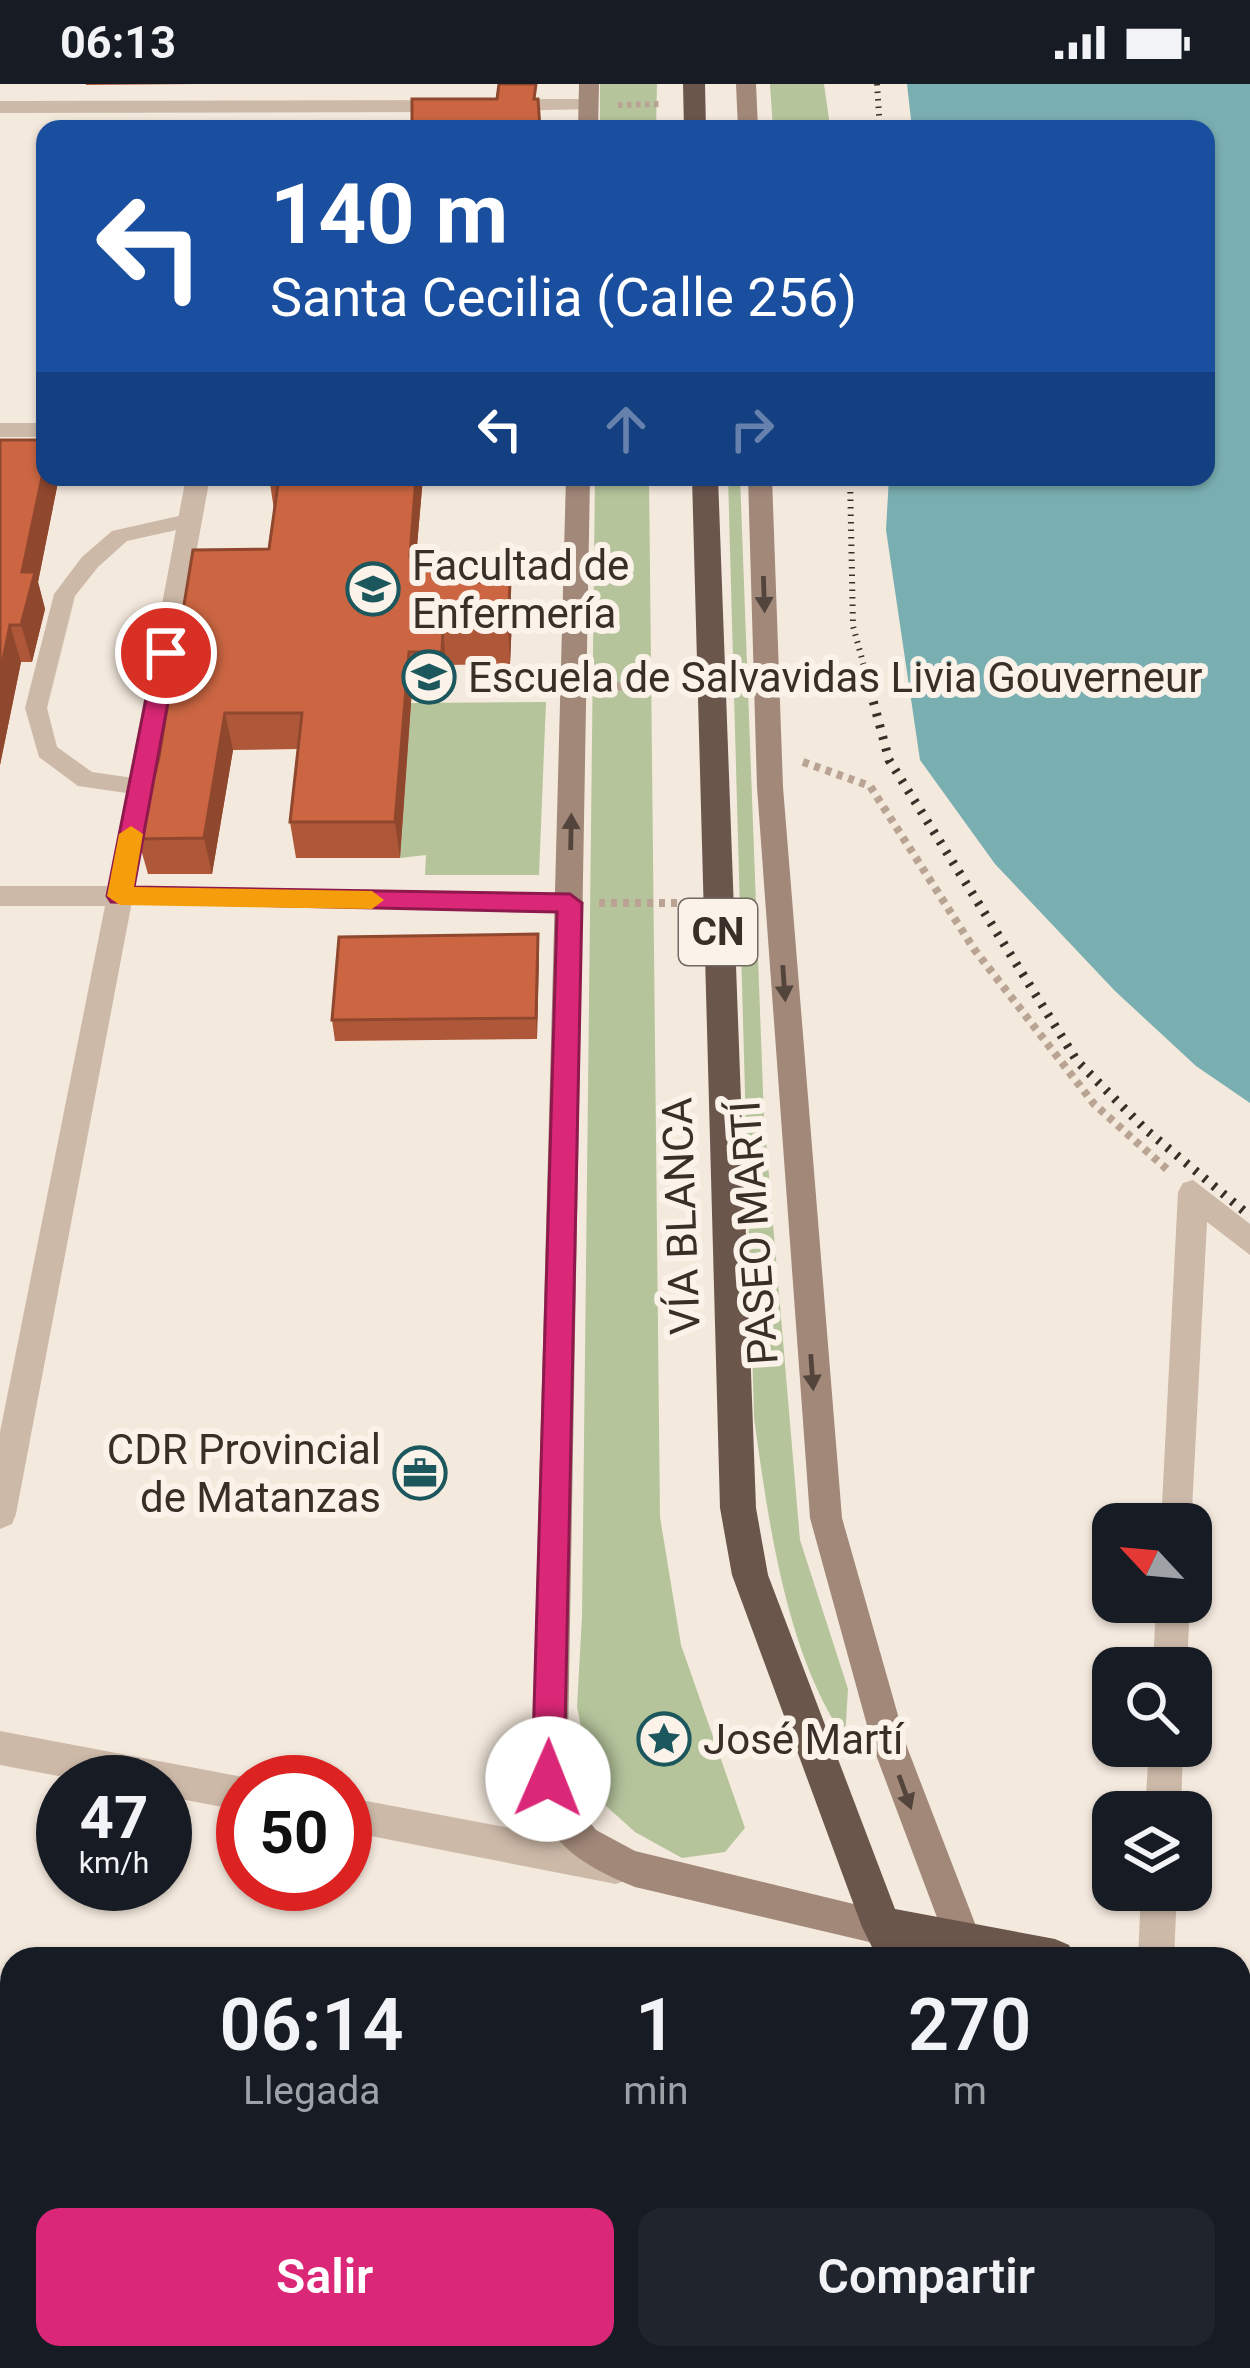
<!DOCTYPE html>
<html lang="es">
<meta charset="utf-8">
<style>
:root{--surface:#171b24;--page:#20242c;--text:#f1f3f6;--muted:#9ea1a6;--accent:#db2777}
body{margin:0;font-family:Roboto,sans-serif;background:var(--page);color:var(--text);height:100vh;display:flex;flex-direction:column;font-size:45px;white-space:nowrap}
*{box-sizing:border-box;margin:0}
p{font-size:39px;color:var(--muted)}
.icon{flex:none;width:66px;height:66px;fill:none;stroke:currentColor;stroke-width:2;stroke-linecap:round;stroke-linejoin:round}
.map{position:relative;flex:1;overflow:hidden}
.sheet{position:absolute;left:0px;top:1863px;width:1251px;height:423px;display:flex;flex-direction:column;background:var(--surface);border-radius:36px 36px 0 0;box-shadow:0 3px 9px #0004}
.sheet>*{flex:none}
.top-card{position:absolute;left:36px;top:36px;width:1179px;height:366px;border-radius:24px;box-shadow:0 3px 9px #0004;background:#1a4fa0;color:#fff;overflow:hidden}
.needle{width:78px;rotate:296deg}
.fabs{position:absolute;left:1092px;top:1419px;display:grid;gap:24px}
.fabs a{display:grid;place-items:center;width:120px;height:120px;border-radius:24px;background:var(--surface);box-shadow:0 3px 9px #0004;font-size:60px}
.speed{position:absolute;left:36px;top:1671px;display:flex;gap:24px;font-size:60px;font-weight:700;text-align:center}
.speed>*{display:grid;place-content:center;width:156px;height:156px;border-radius:50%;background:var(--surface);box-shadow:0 3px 9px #0004;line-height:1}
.speed small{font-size:30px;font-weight:400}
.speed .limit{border:18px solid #d22;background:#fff;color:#111}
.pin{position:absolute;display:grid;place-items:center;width:102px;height:102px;color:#fff;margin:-51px;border:6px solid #fff;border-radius:50%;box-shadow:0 3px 12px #0007}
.me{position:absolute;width:132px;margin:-66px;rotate:1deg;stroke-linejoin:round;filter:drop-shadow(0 0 9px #0008)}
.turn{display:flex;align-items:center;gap:42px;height:252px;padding:0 36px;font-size:54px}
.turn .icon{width:156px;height:156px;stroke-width:2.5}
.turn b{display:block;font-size:84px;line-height:102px}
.lanes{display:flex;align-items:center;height:114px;padding:0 36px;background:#0003;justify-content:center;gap:60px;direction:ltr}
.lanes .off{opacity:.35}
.eta{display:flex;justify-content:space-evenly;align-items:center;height:204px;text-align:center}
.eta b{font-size:72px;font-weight:600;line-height:84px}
.action{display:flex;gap:24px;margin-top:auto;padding:24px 36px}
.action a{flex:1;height:138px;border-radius:24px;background:var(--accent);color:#fff;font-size:48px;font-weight:600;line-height:138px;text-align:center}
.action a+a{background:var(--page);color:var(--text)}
.status{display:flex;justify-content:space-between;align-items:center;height:84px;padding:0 60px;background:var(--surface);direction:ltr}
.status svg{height:33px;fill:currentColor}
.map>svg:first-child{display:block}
.green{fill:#b5c49b}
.water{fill:#7aafb2}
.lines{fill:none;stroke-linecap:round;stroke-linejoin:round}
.path-far1{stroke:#b9a392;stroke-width:6;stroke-dasharray:4.5 4.5;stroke-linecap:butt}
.path{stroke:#b9a392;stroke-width:8;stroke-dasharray:6 6;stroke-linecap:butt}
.service{fill:#cdb9a8;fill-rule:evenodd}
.minor{fill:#cdb9a8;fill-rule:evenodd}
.tertiary{fill:#cdb9a8;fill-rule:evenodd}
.secondary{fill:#a18879;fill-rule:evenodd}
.trunk{fill:#6b564c;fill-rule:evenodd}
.rail-far1{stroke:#392e28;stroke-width:6;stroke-dasharray:1.5 6;stroke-linecap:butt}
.rail{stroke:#392e28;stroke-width:9;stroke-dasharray:3 9;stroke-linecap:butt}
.wall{fill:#af5839}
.shaded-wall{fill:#8f472e}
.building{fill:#cc6642;stroke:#8f472e;stroke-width:3}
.oneway{fill:#53443c}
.route{fill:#db2777;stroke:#8e194d;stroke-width:3}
.slow{fill:#f59e0b}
.labels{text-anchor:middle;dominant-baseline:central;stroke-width:12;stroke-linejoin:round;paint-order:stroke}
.shield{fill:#fbf3e9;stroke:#736962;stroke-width:3}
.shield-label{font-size:39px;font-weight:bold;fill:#392e28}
.poi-label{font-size:42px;fill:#392e28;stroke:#fbf3e9;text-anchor:start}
.street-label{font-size:42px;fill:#392e28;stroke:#fbf3e9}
</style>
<div class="status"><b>06:13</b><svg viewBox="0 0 49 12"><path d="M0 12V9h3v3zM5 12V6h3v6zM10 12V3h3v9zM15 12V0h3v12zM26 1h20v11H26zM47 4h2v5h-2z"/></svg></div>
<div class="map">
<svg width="1250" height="2284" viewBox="0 0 1250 2284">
<rect width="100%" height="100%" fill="#f4e9dd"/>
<g class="green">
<path d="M600,0H657L656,45H600Z"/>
<path d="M770,0H824L829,35L826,45H773Z"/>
<path d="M595,393H649L660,1433L681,1561L745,1744L725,1768L682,1774L635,1748L595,1712L577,1623L582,1533Z"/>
<path d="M728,393H740L764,1034L800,1456L848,1605L845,1654C786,1571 768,1434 754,1334Z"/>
<path d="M546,618L539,791H425L426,771L400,774L411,619Z"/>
<path d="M1239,1972L1250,1974V2221L1239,2204Z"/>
</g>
<path class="water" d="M907,0H1250V1019L1196,982L1115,907L995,780L920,676L886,446L889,393H1206V45H912Z"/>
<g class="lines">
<path class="path-far1" d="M618,21L663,20"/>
<g class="path">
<path d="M605,603L679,600"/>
<path d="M803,678L870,702L974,865L1094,1020L1169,1087"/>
<path d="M599,819H680"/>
</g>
<g class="service">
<path d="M192,429L199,431V441L127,457L98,483L75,512L47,624L57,663L92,688L140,695L152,703L140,711L78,702L39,673L25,624L54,510L82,473L112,447Z"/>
<path d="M0,2038L12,2040V2074L0,2072Z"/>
<path d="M130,2274H166L164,2284H128Z"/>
</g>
<g class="minor">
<path d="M588,15L595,17V25L498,27L488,21L498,15Z"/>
<path d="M0,17L450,16L460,22L450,28L0,29Z"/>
<rect x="0" y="339" width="45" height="14"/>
<path d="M186,393H210L135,802L570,809L580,812L584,819L580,826L110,819L107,812Z"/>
<path d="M1193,1096L1250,1140V1171L1207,1138L1191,1445V1440H1161L1178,1108L1183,1099Z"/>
<path d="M1156,1518H1190L1187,1584H1153Z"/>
<path d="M1149,1662H1183L1181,1728H1145Z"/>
<path d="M1141,1806H1177L1174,1875H1138Z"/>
</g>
<g class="tertiary">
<path d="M0,802H120L133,812L16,1430L12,1440L0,1445V1348L105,822H0Z"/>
<path d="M0,1647L243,1693L256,1698H243V1727L165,1712V1698H90L0,1681Z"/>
<path d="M345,1713L616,1764L629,1769L634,1782L629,1795L616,1800L345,1747Z"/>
</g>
<g class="secondary">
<path d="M579,0H599L598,45H578Z"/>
<path d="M736,0H756L758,45H738Z"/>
<path d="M566,393H590L567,1710L596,1746L635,1767L895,1830L900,1843L895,1856L882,1861L635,1803C585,1783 553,1763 531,1712Z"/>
<path d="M748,393H772L783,703L842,1434L907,1663L981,1855L976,1868L963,1873L950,1868L873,1663L810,1434L757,703Z"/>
</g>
<g class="trunk">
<path d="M683,0H705L706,45H684Z"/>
<path d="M692,393H718L756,1424L768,1491L895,1825L1055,1855L1069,1861L1075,1875H946L919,1870L921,1875H878L862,1843L732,1491L720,1424Z"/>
<path d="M1239,1895L1250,1897V1937L1239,1935Z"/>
<path d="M1141,2274H1187L1191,2284H1145Z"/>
</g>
<g class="rail-far1">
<path d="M877,0L880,45"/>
<path d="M850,393L853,542L865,586"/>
</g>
<path class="rail" d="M864,583L889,676L1077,977L1145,1045L1250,1132"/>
</g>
<g class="wall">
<path d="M86,0H197L86,1Z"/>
<path d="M0,356L59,393L38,498L45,525L32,578H21L0,681Z"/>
<path d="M269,393H423L416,472L452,498L512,535L510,580L446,581L445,605H412L400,774H296L290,738L298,665L233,666L212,790H148L138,755L269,465L274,426Z"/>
<path d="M538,850L537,955L335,957L332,936Z"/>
</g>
<g class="shaded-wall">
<path d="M45,379V393H59L38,498L45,525L32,578L21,541L22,488Z"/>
<path d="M416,393H423L413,509L410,472Z"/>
<path d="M510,498L512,535L510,580L508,544Z"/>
<path d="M10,541L21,578L0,681V590Z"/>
<path d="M443,544L446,581L445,605L442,568Z"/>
<path d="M409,568L412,605L400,774L395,738Z"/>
<path d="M225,629L233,666L212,790L204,754Z"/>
<path d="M538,850L539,872L537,955L536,934Z"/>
<path d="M117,2274H129L125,2284L115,2281Z"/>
</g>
<g class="building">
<path d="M499,0H536L534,15H538L540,45H412V15H497Z"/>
<path d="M0,356H45V379L22,488H35L21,541H10L0,590Z"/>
<path d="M269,393H416L410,472H450L448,498H510L508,544H443L442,568H409L395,738H290L302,629H225L204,754L138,755L159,673L193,466L269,465L279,393Z"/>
<path d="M538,850L536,934L332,936L339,853Z"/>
<path d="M6,2063L12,2064V2274H117L115,2281L155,2282L158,2274H1065L1064,2284H0V2069Z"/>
</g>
<defs><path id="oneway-solid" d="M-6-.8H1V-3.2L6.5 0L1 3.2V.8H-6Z" transform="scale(3)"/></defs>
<g class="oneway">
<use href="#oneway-solid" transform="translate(764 510) rotate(88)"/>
<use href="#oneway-solid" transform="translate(571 748) rotate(-89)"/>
<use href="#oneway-solid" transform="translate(784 899) rotate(86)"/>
<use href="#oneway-solid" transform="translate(812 1288) rotate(86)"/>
<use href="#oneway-solid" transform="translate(905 1708) rotate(70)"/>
</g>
<path class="route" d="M166,562L177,569L134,803L570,810L582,819L564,1695L559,1706L548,1710L537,1706L532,1695L557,828L111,818L107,812L155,569Z"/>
<path class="slow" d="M131,742L143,750L134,803L372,807L384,816L372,825L120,821L107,812L119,750Z"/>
<defs>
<g id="university-ring" transform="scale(2.7)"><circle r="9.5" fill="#fbf3e9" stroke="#1b575d" stroke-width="1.5"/><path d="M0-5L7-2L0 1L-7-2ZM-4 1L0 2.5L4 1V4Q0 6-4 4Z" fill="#1b575d"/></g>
<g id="school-ring" transform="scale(2.7)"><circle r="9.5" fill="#fbf3e9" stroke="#1b575d" stroke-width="1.5"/><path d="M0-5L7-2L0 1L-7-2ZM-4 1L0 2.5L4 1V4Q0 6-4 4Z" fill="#1b575d"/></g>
<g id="office-ring" transform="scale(2.7)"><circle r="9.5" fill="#fbf3e9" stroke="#1b575d" stroke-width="1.5"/><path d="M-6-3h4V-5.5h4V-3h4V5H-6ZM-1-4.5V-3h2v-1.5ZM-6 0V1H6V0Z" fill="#1b575d"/></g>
<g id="sight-ring" transform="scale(2.7)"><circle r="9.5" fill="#fbf3e9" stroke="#1b575d" stroke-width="1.5"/><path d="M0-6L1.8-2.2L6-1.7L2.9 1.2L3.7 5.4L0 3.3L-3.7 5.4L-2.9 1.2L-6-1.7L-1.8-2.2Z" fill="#1b575d"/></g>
</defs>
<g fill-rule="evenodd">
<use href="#university-ring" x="373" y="505"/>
<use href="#school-ring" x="429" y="593"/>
<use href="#office-ring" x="420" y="1389"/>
<use href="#sight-ring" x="664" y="1655"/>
</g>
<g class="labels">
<rect class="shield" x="679" y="815" width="78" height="66" rx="9"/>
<g class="shield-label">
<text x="718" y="848">CN</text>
</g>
<g class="poi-label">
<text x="412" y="481">Facultad de<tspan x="412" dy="48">Enfermería</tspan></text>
<text x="468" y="593">Escuela de Salvavidas Livia Gouverneur</text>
<text x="381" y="1365" text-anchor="end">CDR Provincial<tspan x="381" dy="48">de Matanzas</tspan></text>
<text x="703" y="1655">José Martí</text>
</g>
<g class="street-label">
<text transform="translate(681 1132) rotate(-92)">VÍA BLANCA</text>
<text transform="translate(754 1149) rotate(-94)">PASEO MARTÍ</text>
</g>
</g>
</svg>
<div class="fabs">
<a><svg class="needle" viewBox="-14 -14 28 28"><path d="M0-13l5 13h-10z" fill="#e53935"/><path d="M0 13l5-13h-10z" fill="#9ea1a6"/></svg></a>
<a><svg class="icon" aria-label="search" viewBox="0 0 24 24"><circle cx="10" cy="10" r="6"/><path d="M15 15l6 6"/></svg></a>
<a><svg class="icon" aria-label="layers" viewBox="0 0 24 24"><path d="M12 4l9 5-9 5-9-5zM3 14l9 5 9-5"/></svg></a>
</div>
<div class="speed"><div>47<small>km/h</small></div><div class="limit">50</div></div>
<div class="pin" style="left:166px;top:569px;background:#d93025"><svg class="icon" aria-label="arrive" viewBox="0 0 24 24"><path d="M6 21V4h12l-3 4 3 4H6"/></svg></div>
<svg class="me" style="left:548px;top:1695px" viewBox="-20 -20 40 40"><circle r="19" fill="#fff"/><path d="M0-13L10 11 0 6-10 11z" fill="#db2777"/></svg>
<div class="top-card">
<div class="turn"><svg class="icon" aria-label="left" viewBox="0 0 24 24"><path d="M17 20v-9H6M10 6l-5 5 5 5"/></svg><div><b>140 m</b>Santa Cecilia (Calle 256)</div></div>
<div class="lanes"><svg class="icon" aria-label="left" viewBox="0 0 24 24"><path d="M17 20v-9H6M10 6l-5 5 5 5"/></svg><svg class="icon off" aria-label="ahead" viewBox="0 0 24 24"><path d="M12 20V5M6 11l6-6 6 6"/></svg><svg class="icon off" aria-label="right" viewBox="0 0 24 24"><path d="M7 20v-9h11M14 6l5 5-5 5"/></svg></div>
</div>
<section class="sheet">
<div class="eta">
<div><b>06:14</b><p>Llegada</p></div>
<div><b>1</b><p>min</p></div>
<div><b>270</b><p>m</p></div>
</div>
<div class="action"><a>Salir</a><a>Compartir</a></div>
</section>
</div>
